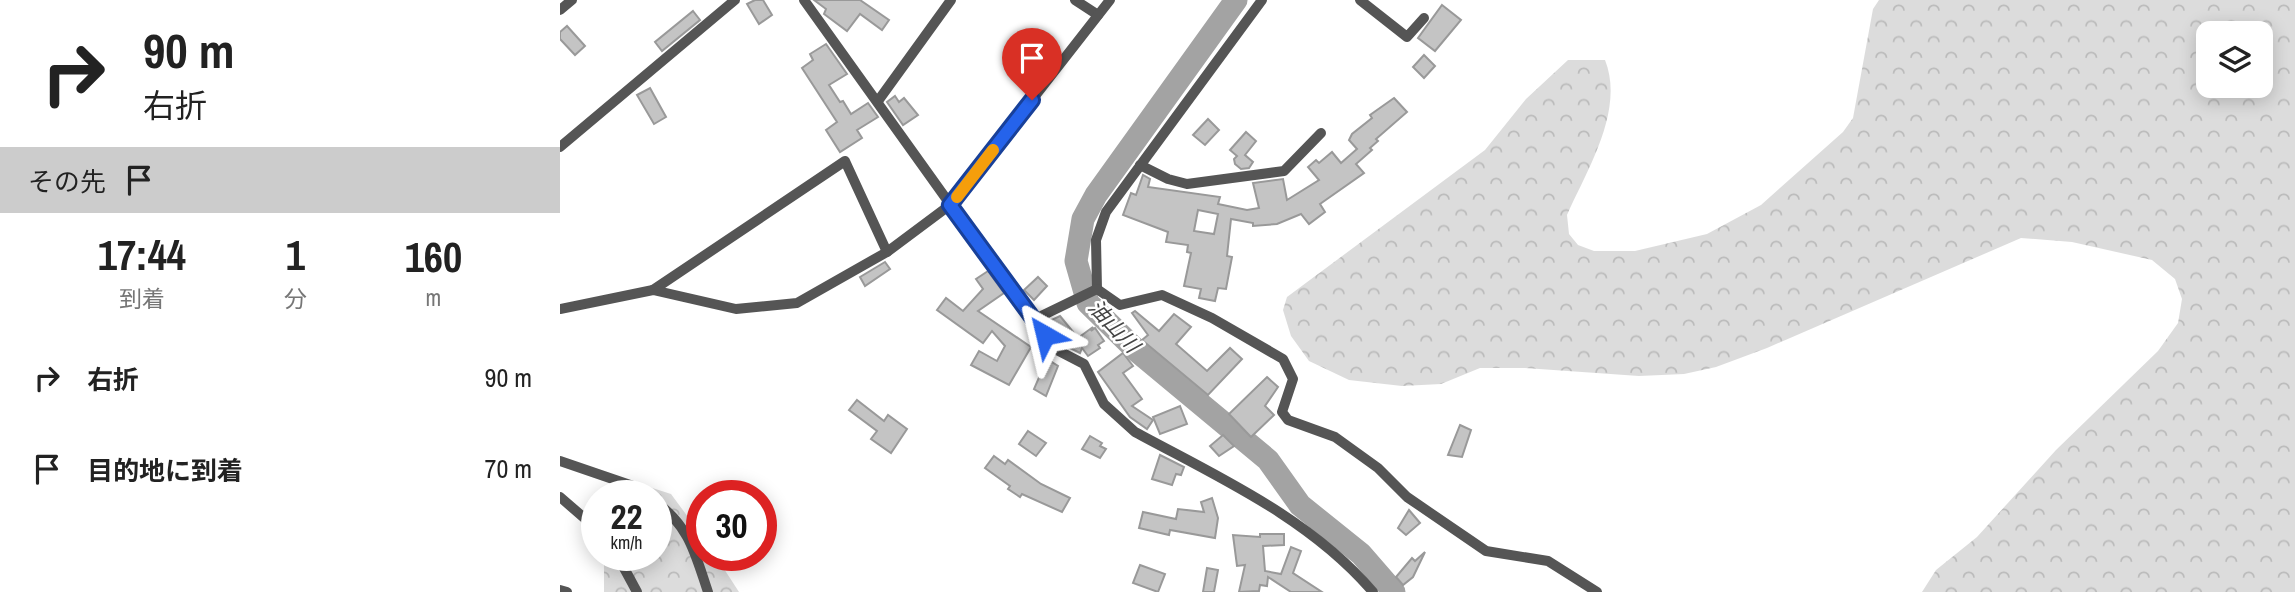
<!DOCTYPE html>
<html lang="ja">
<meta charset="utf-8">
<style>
:root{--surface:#fff;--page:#f2f2f2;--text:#222;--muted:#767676}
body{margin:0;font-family:"Archivo Narrow","Noto Sans JP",sans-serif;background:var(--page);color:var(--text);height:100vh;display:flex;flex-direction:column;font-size:26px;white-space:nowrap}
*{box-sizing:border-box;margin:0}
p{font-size:23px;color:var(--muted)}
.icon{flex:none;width:38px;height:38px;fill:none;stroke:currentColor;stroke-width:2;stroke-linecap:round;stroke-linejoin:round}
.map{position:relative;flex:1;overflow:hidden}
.drawer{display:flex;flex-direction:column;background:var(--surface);width:560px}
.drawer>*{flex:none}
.banner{background:#fff;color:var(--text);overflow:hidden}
.controls{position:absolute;left:1636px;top:21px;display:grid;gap:14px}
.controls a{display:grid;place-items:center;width:77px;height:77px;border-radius:14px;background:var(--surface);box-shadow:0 4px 18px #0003;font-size:35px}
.speed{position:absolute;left:21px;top:480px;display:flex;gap:14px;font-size:35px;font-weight:700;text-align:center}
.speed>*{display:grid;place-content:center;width:91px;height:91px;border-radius:50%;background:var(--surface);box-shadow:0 4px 18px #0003;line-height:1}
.speed small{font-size:18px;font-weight:400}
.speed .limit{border:10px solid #d22;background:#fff;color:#111}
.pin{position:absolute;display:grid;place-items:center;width:60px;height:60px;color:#fff;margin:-72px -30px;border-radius:50% 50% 50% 0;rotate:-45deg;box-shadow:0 0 7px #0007}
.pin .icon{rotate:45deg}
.me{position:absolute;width:77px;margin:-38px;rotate:323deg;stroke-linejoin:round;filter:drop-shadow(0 0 5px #0008)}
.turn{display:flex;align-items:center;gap:24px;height:147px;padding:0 28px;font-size:32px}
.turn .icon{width:91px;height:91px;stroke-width:2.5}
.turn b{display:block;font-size:49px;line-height:60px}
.then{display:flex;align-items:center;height:66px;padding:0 28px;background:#0003;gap:14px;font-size:26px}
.eta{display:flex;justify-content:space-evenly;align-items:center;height:119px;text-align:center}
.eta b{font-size:42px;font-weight:700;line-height:49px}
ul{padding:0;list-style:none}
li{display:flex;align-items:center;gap:21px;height:91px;padding:0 28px}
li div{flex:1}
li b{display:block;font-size:26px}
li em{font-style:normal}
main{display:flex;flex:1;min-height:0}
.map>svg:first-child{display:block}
.forest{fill:url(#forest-crowns);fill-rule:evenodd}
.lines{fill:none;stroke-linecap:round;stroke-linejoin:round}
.river{stroke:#a3a3a3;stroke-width:23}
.building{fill:#c4c4c4;stroke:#999;stroke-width:2;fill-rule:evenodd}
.street{stroke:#555;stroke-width:10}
.route-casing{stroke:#184099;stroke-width:18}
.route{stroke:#2563eb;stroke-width:12}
.slow{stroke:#f59e0b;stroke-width:12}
.labels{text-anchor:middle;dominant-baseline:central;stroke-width:5;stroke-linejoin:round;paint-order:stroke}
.water-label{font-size:21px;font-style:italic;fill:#444;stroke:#fff}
</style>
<main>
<section class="drawer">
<div class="banner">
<div class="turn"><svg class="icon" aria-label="right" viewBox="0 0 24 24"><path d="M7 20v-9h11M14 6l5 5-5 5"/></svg><div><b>90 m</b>右折</div></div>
<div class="then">その先<svg class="icon" aria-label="arrive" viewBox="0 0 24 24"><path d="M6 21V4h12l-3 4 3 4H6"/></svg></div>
</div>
<div class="eta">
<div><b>17:44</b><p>到着</p></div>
<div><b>1</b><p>分</p></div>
<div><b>160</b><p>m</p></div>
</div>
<ul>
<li><svg class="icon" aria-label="right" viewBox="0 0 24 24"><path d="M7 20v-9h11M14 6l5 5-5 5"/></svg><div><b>右折</b></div><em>90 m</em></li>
<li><svg class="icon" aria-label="arrive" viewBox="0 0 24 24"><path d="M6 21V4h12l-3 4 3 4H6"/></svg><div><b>目的地に到着</b></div><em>70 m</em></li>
</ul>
</section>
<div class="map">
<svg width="1735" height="592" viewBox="0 0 1735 592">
<defs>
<pattern id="forest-crowns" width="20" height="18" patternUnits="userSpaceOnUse" patternTransform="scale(1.75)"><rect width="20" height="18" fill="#dcdcdc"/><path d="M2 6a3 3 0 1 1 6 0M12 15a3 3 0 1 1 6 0" fill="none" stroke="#bbb"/></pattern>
</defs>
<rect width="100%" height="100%" fill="#fff"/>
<g class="forest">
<path d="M1319,0H1735V592H1362L1376,570L1417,537L1496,450L1598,351L1618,323L1622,299L1615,279L1592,260L1512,242L1461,238L1207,348L1156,367L1124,374L1079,376L965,368H920L881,384L842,386L789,380L749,361L731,336L723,310L727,297L925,150L966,99L1008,60H1045C1065,110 1027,170 1007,215L1009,234L1018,245L1034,251H1075L1147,234L1201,205L1283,132L1293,118L1313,9ZM1648,33H1701V86H1648Z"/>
<path d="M80,484L111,494L142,536V555H155L179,592H44V555H96V495H58L61,490Z"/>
</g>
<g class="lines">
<path class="river" d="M676,0L536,195L523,219L516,261L528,303L578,352L708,460L740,505L801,554L834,592"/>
</g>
<g class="building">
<path d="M195,0H203L212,15L199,24L187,4Z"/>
<path d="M254,0H300L329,20L322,30L300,14L287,31L264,14L266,9Z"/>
<path d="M882,5L901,20L875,51L858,38Z"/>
<path d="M133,11L140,20L102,51L95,42Z"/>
<path d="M7,26L25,46L15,55L0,39V32Z"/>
<path d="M266,44L287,74L269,85L280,102L283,101L291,114L308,103L318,117L297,130L302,138L280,152L266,130L277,122L242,68L253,60L250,54Z"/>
<path d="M864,55L875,66L864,78L853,67Z"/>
<path d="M90,88L106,117L94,124L77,95Z"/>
<path d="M335,96L339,102L344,98L358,115L343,125L327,102Z"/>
<path d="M834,98L847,112L816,139L818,141L810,148L812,150L796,164L804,173L760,204L765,212L749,224L741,214L717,224L693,226V223L671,219L667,256L672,257L666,289L658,288L655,301L639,298L641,289L624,286L631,253L627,252L628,245L606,242L608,232L563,215L571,193L576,195L583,175L590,179L588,187L660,197L658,204L687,210L699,208L693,183L723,179L727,200L759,180L748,167L756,160L759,163L772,152L781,163L797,149L789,140L792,134L812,118L810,115ZM638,210L658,214L654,234L634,231Z"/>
<path d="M648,119L659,130L645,145L633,135Z"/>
<path d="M686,132L696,141L685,155L693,162L689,168L681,169L675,164L674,159L677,156L670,150Z"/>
<path d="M325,262L330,269L305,286L300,277Z"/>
<path d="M428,271L444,293L418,311L471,347L449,385L411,365L419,351L437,361L445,346L432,331L423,343L377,310L386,298L403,311L423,289L416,279Z"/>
<path d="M478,277L487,286L474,300L464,290Z"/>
<path d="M575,311L599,331L614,314L631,327L616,344L647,371L670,348L682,359L648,395L582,340L588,335L572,313Z"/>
<path d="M500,316L518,338L533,327L531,331L535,328L544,341L538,345L540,348L528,356L522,348L520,353L502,344L485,323Z"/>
<path d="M563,353L573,366L563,373L582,399L572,406L593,420L587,429L570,417L538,372Z"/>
<path d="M487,359L498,366L486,396L474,389Z"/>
<path d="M707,377L718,387L705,406L714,415L691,437L669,414Z"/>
<path d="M297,400L324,421L328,415L347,429L331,453L311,439L317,431L289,410Z"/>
<path d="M620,406L627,424L600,434L593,417Z"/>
<path d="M900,425L911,430L902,457L888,455Z"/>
<path d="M468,431L486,443L476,456L459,444Z"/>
<path d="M663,435L674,446L659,456L650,446Z"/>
<path d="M530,436L542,443L540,446L546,449L540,458L522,449Z"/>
<path d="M600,455L624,467L621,475L616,474L612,485L592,479Z"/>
<path d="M434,456L445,464L448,460L481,484L510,498L502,512L462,494L460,497L448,489L450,486L425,468Z"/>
<path d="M652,498L658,518L655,538L610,530L609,535L579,528L583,512L616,519L618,509L644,512L641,502Z"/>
<path d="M849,510L860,523L846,535L838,528Z"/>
<path d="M700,534H724V545L703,546L705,571L721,574L731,547L741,551L733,573L762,592H731L708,577L707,586L700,585L699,591L679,592L685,565L677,566L673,535L700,537Z"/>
<path d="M865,552L853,577L843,585L836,577L852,558L855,561Z"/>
<path d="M580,565L605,574L598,592L573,583Z"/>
<path d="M647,568L658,570L654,592H643Z"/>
</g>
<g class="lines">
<g class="street">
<path d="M244,0L473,320L497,350L524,364L544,404L575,432C658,477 750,518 813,592"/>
<path d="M515,0L538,15"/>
<path d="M800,0L847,37L864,18"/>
<path d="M0,10L12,0"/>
<path d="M318,101L391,0"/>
<path d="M0,147L175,0"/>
<path d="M580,165L608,179L627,184L724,171L761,133"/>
<path d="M537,289L560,305L602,295L652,318L723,359L733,379L722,412L728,420L775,437L818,468L847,497L926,551L988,561L1037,592"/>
<path d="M537,289L536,240L546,212L702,0"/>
<path d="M93,290L285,161L327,252"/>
<path d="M0,309L93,290L176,309L237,303L327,252L390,205L550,0"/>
<path d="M473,320L537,289"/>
<path d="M0,461L76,487L88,495"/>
<path d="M0,497L37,529"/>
<path d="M96,502C130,527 135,554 148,592"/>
<path d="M57,555L77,592"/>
<path d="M0,590L7,592"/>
</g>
</g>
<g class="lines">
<g class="route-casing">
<path id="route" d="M472,100L390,205L485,335"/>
</g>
<use href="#route" class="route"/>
<path class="slow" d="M397,197L433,150"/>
</g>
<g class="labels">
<g class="water-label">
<text transform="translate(554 326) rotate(47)">油山川</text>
</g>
</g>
</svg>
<div class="controls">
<a><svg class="icon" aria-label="layers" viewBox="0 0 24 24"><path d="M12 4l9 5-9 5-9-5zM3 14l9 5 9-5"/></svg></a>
</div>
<div class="speed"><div>22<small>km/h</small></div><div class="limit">30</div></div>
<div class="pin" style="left:472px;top:100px;background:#d93025"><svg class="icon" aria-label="arrive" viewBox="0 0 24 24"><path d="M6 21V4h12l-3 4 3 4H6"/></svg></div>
<svg class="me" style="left:485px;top:335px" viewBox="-20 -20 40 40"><path d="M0-17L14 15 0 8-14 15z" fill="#2563eb" stroke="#fff" stroke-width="4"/></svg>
</div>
</main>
